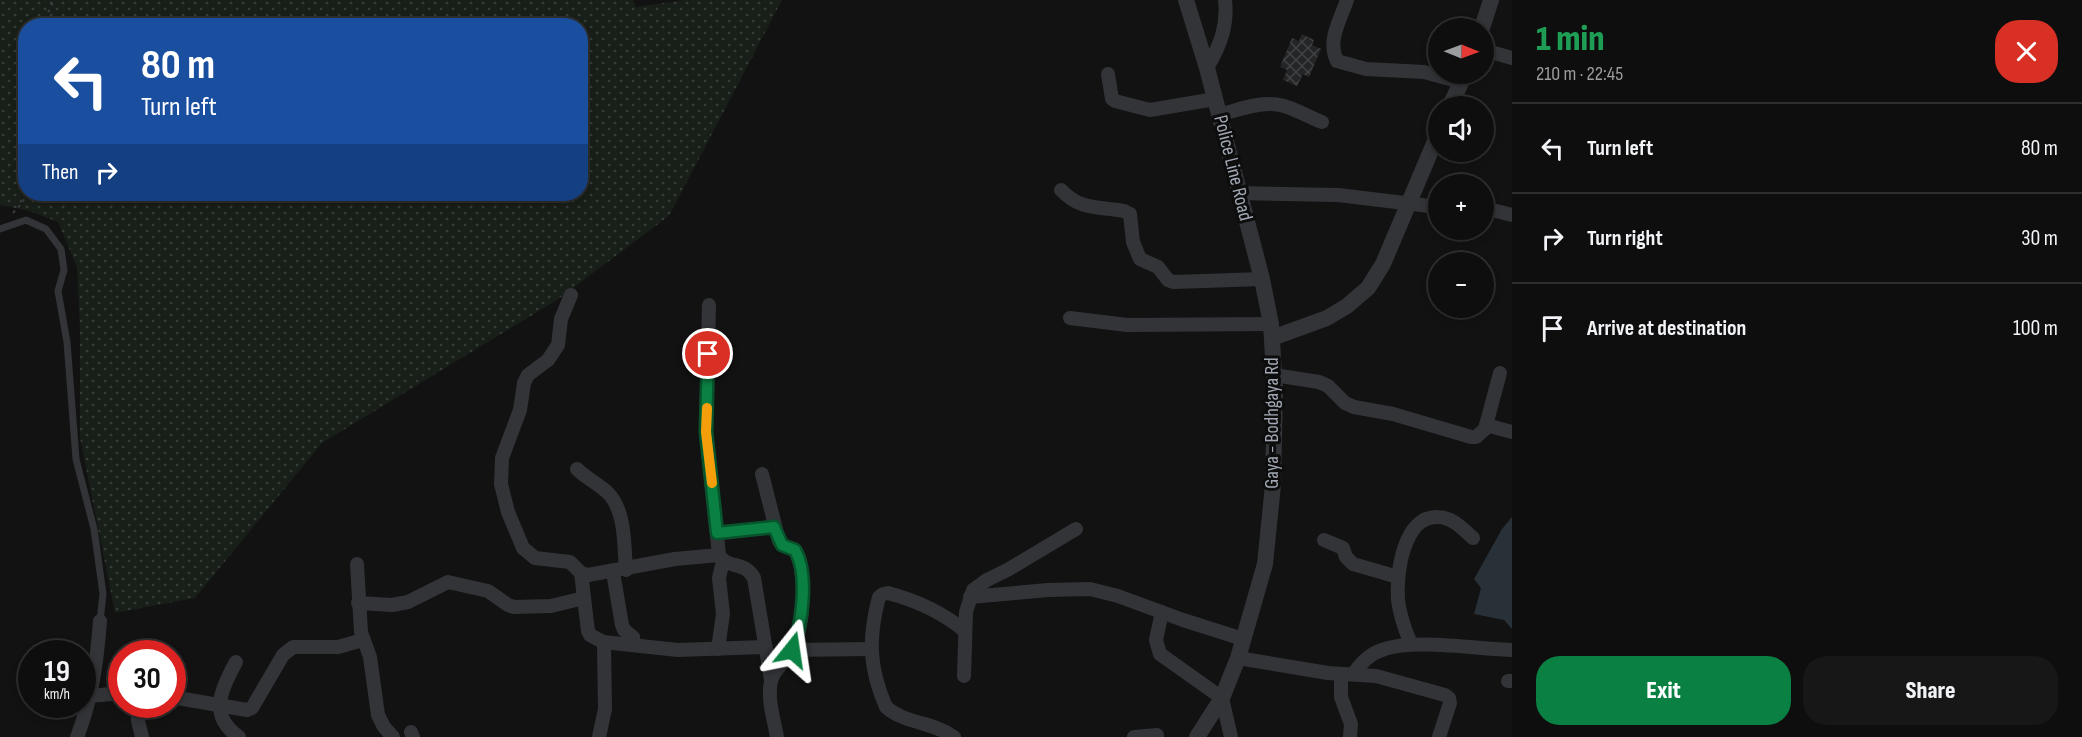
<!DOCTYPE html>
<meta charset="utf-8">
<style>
:root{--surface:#0e0e0e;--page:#171717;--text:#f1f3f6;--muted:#9b9c9e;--line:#2e2e2e;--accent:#0b8043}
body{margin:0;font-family:"Sofia Sans Condensed",sans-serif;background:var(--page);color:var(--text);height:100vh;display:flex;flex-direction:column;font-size:22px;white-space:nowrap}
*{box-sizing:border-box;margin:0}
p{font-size:20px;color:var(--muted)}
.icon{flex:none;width:33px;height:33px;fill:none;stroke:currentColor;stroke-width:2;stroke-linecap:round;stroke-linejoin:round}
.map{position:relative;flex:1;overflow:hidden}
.sheet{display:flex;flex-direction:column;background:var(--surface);width:570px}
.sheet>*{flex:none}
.top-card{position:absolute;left:18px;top:18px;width:570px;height:183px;border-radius:24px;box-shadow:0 3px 9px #0003,0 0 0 2px var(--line);background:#1a4fa0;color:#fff;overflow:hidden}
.needle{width:39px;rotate:91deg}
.tools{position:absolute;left:1428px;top:18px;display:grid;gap:12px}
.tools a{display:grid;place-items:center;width:66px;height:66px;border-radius:50%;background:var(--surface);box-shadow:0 3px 9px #0003,0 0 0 2px var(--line);font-size:30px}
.speed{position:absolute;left:18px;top:640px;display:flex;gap:12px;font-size:30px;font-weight:700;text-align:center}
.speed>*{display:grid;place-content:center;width:78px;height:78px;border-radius:50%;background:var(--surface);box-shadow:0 3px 9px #0003,0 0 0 2px var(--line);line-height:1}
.speed small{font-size:15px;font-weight:400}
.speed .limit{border:9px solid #d22;background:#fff;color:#111}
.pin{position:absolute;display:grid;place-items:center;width:51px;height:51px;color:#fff;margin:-26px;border:3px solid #fff;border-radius:50%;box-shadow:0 2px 6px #0007}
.me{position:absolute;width:66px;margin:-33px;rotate:15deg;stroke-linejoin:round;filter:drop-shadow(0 0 4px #0008)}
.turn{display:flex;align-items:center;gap:21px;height:126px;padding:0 24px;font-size:27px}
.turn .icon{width:78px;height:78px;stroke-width:2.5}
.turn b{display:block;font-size:42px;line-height:51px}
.then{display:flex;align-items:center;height:57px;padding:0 24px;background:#0003;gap:12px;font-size:22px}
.round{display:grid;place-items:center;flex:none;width:63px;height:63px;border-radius:24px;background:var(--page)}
.head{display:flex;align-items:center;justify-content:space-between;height:102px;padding:0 24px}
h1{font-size:36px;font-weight:800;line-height:45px;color:#1e9e55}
.button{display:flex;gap:12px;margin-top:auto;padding:12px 24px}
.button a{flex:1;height:69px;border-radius:24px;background:var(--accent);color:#fff;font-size:24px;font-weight:800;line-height:69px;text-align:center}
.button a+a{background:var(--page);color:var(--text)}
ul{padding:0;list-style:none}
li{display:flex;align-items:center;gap:18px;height:90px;padding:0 24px;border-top:2px solid var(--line)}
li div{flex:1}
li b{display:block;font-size:22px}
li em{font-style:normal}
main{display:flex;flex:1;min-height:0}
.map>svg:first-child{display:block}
.green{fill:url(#green-dots);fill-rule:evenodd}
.water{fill:#283137}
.building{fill:url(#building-cross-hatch)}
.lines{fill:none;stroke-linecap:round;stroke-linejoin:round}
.path{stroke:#383b3f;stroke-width:2;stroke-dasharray:3 4.5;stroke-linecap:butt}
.service{stroke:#323438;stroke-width:7}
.minor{stroke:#323438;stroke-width:14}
.tertiary{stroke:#323438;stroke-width:16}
.route-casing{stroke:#07532c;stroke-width:15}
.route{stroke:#0b8043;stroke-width:10}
.slow{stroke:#f59e0b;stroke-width:10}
.labels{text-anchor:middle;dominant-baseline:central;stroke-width:6;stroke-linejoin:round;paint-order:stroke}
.street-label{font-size:20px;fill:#a2a9b4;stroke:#0d0d0e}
</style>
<main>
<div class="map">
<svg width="1512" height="737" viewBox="0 0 1512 737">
<defs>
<pattern id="green-dots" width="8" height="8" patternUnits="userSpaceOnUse" patternTransform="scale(1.5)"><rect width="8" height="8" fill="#181e18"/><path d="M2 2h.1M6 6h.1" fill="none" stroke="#363c37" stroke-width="1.8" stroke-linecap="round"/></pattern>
<pattern id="building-cross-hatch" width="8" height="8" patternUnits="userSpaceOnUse" patternTransform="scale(1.5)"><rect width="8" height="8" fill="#242527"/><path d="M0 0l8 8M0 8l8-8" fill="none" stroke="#414244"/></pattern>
</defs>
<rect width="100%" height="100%" fill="#121213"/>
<path class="green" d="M0,0H633L636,7L684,0H782L669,216L557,300L322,443L195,598L115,613L80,438V330L77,267L58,222L30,211L0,205ZM26,26H580V194H26Z"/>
<path class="water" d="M1512,517V629L1504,620L1474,614L1481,588L1474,579L1502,529Z"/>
<path class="building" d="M1302,34L1314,40L1312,45L1321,49L1309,77L1303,74L1297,86L1283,80L1287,70L1280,67L1292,38L1299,41Z"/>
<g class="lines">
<g class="path">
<path d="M42,26L54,0"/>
<path d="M26,93L20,115L18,140L26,186"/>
<path d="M13,213L23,202L26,194"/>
</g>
<path class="service" d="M0,229L26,220L46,229L61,249L64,270L58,291L67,342L76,459L94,529L103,594L100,621"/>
<g class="minor">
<path d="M1347,0C1340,20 1327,41 1337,61L1366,69L1424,72L1461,82"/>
<path d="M1484,50L1512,58"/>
<path d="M1207,68C1220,46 1228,26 1225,0"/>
<path d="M1108,74L1112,99L1115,101L1150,110L1215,99"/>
<path d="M1219,115C1235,111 1254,103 1271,104C1288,104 1306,116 1322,122"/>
<path d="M1061,190C1081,211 1098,206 1124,211L1130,214L1133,242L1140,259L1158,267L1168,280L1174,282L1262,279"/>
<path d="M1238,193L1338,195L1438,207"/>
<path d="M1484,208L1512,215"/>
<path d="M571,295L561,319L558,345L548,360L528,375L524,383L520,410L502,458L501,484L508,512L523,548L535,558L570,562L581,573L588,575L675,559L719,555"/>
<path d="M709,305L706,432L719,555C728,570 744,560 754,578L771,680"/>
<path d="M1070,318L1127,325L1271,324"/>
<path d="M1274,375L1319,382L1328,386L1345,403L1354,407L1393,414L1471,437H1476L1485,429L1500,373"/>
<path d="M1486,425L1512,432"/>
<path d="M577,469C586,478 597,483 607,492C626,510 624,546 626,570"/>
<path d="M762,474L779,541L782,545L795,550C807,572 804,629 792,651C786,661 774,669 771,681C767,699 774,720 777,737"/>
<path d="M717,533L774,527"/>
<path d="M1324,540L1343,548L1346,557L1353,564L1398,577"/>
<path d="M357,564L361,632L370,657L378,715L384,727L393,737"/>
<path d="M613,572L622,625L624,630L633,637L634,645"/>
<path d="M581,573L588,631L590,635L603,642L604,646L605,709L599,737"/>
<path d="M970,597L1048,590L1090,589L1118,596L1183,620L1243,639"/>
<path d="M358,603L392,605L408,602L448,582L488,591L508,605L514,607L551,606L584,598"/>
<path d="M1162,612L1156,640L1160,654L1222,698L1231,737"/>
<path d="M603,642L678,650L766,647"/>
<path d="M1411,644C1405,630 1400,616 1398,600C1396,575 1403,515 1438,517C1452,517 1463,529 1473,538"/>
<path d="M718,649L723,614L719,578L723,561"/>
<path d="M792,650L870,649"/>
<path d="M1238,658L1328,673L1376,676L1445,695L1449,698L1450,703L1439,737"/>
<path d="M236,662C221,689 208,716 239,737"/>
<path d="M1354,673C1361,663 1369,654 1382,650C1411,638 1478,649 1512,650"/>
<path d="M1341,674V697L1351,724L1350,737"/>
<path d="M964,676L966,612L973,590L987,580L1009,569L1076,529"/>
<path d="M1508,681H1512"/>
<path d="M90,696L122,693"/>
<path d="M172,697L247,710L252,708L283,655L293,647H338L363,640"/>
<path d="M138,705V721L142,737"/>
<path d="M411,732L413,737"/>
<path d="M77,737C92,699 97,661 100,621"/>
<path d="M954,737C934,722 905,724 886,707C869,668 868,638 879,597L883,594L888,593C915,600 943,613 965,631"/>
<path d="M1134,737L1157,735"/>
</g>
<g class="tertiary">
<path d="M1186,0L1207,68L1262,279L1271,324L1275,389L1273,485L1265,564L1238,658L1222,698L1197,737"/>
<path d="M1482,28L1491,0"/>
<path d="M1450,106L1465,74"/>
<path d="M1272,338L1327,318L1347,306L1368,288L1383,264L1438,134"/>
</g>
</g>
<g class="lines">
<g class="route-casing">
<path id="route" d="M708,354L706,432L717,533L774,527L782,545L795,550C809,574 802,626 792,650"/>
</g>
<use href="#route" class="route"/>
<path class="slow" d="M707,408L706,432L712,483"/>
</g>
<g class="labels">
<g class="street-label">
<text transform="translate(1233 168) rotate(76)">Police Line Road</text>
<text transform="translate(1272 423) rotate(-90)">Gaya - Bodhgaya Rd</text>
</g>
</g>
</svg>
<div class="tools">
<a><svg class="needle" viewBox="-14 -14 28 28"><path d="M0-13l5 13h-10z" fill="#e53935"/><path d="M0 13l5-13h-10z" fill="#9b9c9e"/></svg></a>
<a><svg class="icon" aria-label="sound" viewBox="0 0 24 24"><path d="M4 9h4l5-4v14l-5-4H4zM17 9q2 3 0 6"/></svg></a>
<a>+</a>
<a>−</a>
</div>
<div class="speed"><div>19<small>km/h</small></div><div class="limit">30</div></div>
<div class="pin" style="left:708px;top:354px;background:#d93025"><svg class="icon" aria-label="arrive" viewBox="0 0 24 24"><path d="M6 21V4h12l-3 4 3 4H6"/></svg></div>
<svg class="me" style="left:792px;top:650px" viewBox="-20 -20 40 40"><path d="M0-17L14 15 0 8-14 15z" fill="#0b8043" stroke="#fff" stroke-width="4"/></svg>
<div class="top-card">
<div class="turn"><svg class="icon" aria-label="left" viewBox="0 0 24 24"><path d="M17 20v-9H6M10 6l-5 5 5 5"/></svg><div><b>80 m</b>Turn left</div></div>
<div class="then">Then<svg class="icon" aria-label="right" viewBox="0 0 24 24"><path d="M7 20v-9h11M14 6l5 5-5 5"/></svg></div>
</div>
</div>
<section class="sheet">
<div class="head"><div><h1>1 min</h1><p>210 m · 22:45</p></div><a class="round" style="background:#d93025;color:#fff"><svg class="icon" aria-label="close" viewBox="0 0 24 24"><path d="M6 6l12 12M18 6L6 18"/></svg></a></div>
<ul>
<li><svg class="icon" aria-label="left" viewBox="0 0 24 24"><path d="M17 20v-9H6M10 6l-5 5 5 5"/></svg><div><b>Turn left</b></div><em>80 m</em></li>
<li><svg class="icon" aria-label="right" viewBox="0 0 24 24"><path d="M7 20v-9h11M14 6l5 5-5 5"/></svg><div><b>Turn right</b></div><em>30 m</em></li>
<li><svg class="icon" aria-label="arrive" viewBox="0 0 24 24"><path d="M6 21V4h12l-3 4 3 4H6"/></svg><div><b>Arrive at destination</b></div><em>100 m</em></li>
</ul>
<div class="button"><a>Exit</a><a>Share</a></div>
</section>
</main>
